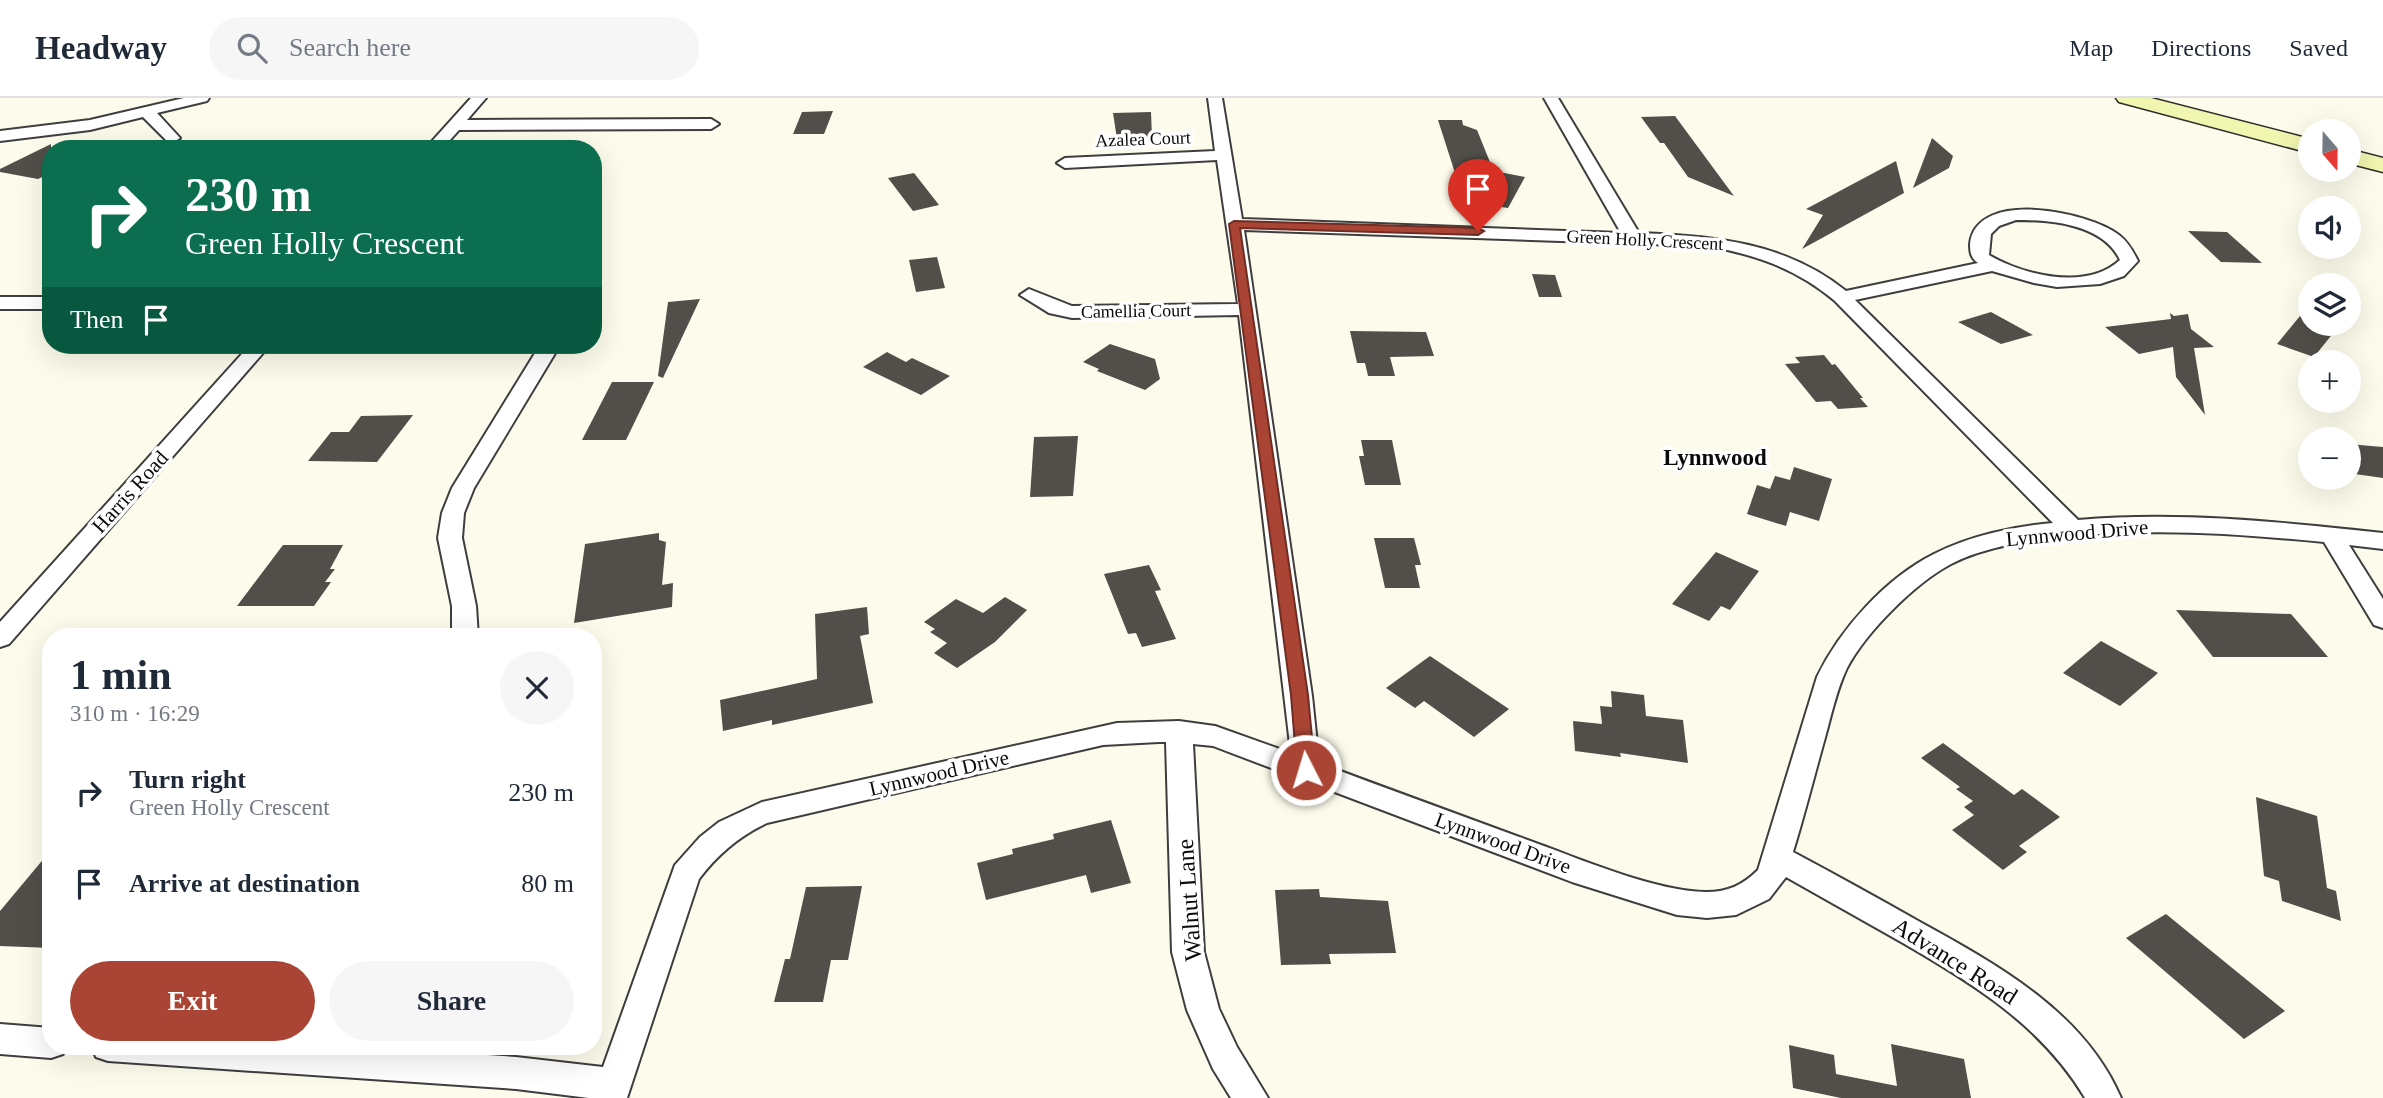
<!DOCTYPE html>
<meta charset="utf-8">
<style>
:root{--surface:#fff;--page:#f6f6f7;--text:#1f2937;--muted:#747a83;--line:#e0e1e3;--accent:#aa4535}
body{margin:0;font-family:Georgia,serif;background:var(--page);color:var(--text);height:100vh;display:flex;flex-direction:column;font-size:26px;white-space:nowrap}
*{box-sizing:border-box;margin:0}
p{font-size:23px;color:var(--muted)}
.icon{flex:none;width:38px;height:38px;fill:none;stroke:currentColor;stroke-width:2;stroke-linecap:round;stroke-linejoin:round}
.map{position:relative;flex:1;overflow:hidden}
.drawer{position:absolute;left:42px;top:530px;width:560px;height:427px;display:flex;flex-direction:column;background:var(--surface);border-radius:28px;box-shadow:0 7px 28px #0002}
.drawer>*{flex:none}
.guide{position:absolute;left:42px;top:42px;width:560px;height:214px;border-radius:28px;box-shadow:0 7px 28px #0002;background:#0b6e4f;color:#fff;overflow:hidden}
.needle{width:46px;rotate:160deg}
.buttons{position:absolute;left:2298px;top:21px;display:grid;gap:14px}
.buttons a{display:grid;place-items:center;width:63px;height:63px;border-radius:50%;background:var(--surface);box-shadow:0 7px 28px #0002;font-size:35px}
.pin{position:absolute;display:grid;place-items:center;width:60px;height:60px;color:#fff;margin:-72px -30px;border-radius:50% 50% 50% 0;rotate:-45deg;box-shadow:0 0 7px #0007}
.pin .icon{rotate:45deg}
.me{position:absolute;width:77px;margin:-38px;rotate:355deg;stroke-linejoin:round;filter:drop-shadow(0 0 5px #0008)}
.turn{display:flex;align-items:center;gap:24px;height:147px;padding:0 28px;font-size:32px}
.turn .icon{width:91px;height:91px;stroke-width:2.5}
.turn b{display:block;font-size:49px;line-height:60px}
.then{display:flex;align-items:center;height:66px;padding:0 28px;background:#0003;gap:14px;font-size:26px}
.round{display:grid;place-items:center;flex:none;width:74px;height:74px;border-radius:37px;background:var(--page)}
.overview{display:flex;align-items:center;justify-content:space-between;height:119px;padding:0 28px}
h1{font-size:42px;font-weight:600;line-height:52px}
.cta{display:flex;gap:14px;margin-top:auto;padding:14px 28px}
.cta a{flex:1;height:80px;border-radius:42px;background:var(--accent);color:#fff;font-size:28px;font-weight:600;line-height:80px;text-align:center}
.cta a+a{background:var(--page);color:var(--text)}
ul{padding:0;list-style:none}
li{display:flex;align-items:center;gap:21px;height:91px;padding:0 28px}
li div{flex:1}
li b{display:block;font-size:26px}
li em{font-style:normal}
header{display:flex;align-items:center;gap:42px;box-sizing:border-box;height:98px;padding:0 35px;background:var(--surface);border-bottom:2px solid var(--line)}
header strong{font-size:33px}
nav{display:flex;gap:38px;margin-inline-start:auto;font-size:24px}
.search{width:490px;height:63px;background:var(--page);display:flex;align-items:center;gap:18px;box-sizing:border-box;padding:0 24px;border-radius:38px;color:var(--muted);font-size:26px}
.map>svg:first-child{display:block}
.building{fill:#524e49}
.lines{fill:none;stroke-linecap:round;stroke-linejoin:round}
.street-casing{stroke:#3e3e3e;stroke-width:4}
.secondary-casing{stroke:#2d2d2d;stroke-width:3}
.street{fill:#fff;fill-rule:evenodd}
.secondary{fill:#f0f5af;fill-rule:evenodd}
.route{fill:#aa4535;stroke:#6e2d22;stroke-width:2}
.labels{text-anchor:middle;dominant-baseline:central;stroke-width:7;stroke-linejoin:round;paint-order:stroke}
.far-street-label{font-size:18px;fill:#0b0b0b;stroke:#fff}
.street-label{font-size:21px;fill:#0b0b0b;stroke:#fff}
.neighbourhood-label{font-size:23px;font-weight:bold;fill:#0b0b0b;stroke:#fff}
.near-street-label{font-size:24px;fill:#0b0b0b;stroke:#fff}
</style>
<header>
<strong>Headway</strong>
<div class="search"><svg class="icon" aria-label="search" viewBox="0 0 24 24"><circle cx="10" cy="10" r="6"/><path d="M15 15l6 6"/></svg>Search here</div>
<nav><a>Map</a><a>Directions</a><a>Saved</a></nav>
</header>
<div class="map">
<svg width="2383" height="1000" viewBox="0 0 2383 1000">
<rect width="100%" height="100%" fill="#fdfcec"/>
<g class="building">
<path d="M833,13L824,36H793L802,14Z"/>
<path d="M1151,14L1152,40L1117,41L1113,15Z"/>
<path d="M1675,18L1734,98L1688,79L1664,45H1660L1641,19Z"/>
<path d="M1438,22H1462L1463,27L1477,32L1496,79L1499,74L1525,79L1508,110L1482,106L1495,81L1456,78Z"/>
<path d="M1932,40L1953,58L1949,70L1913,90Z"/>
<path d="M51,46V75L38,81L0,74V71Z"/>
<path d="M1896,63L1904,95L1802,151L1823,117L1806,111Z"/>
<path d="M914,75L939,107L913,113L888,80Z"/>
<path d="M2188,133L2227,134L2262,165L2221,164Z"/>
<path d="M937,159L945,190L916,194L909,162Z"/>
<path d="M1532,176L1555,177L1562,199H1539Z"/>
<path d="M700,201L663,280L658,278L668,204Z"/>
<path d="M1991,214L2033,237L2001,246L1958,224Z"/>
<path d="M2170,215L2174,218L2188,216L2191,231L2214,249L2194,250L2205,317L2176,279L2173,249L2139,256L2105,229L2171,221Z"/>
<path d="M2300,218L2310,221V226L2332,229L2329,233L2334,234L2314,259L2277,246Z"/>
<path d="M1350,233L1426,234L1434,258L1390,259L1395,278H1368L1365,265H1357Z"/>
<path d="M1110,246L1155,261L1160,281L1145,292L1097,273L1099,271L1083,264Z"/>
<path d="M887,254L906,264L912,260L950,278L921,297L863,269Z"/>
<path d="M1824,257L1832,267L1835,266L1863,300H1860L1868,309L1838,311L1831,303L1816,304L1785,266L1800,265L1795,259Z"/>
<path d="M612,284H654L626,342H582Z"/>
<path d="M413,317L377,364L308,363L331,334H349L361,318Z"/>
<path d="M1078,338L1073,398L1030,399L1034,339Z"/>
<path d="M1361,342H1392L1401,387H1365L1359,358H1364Z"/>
<path d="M2348,346L2383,349V380L2348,375Z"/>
<path d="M1794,369L1832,381L1819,423L1790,414L1786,428L1747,416L1757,387L1770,391L1775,378L1790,382Z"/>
<path d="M659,435V442L666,444L662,487L673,485L672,509L574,525L585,446Z"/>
<path d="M1374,440H1414L1421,467H1415L1420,490H1385Z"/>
<path d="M283,447H343L330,471H335L325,484H331L314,508H237Z"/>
<path d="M1716,454L1759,473L1730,512L1721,508L1709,523L1672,506Z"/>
<path d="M1149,467L1161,492L1155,493L1176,541L1142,549L1136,535L1128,536L1104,476Z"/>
<path d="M1005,499L1027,512L995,544L957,570L934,555L947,545L930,534L935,531L924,524L956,501L983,515Z"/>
<path d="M867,509L869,536L860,538L873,605L772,627V622L723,633L720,602L817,581L815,516Z"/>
<path d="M2176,512L2291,516L2328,559H2213Z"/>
<path d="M2101,543L2158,575L2120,608L2063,575Z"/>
<path d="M1430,558L1509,611L1474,639L1424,603L1415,610L1386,590Z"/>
<path d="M1611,593L1644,597L1646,618L1683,622L1688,665L1620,655L1621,659L1575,653L1573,623L1602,626L1600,608L1612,609Z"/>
<path d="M1943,645L2014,697L2022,691L2060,719L2019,748L2027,754L2003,772L1952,732L1974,717L1964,709L1973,703L1956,691L1960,689L1921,660Z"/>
<path d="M2256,699L2317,718L2327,790L2336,793L2341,823L2282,803L2279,783L2264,778Z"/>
<path d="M1111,722L1131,785L1091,795L1086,777L986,802L977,765L1013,756L1012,751L1054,741L1053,736Z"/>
<path d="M51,752V850L0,848V813Z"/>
<path d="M862,788L848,862H831L823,904H774L785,861H790L806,789Z"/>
<path d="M1319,791L1320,799L1388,803L1396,855L1329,856L1331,866L1281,867L1275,792Z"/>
<path d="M2166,816L2285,913L2244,941L2126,840Z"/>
<path d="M1891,946L1964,961L1971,1000H1841L1793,990L1789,947L1834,957L1836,976L1897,988Z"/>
</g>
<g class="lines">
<g class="street-casing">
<g id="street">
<path d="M184,0H209L207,3L157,15L180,40L172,45L167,43L143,19L90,32L0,43V33L90,22Z"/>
<path d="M471,0H486L467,22L711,21L719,26L711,31L459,32L442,51H425Z"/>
<path d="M1208,0H1222L1242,121L1621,135L1544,0H1558L1639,135C1714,138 1785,144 1846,193L1978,165C1971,160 1970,155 1970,146C1976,90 2090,114 2119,137C2128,144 2133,153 2138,163L2124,178L2100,186L2057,189L2034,185L1992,173L1855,202L2078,422C2179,413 2282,424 2383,435V451L2349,447L2383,501V530L2374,527L2324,444C2241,436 2158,430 2075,438C2033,442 1989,447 1951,466C1915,485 1866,534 1847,570C1837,591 1832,614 1826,636C1815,675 1805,715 1793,754C1836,777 1878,800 1920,824C1998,867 2084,914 2121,1000H2085C2042,928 1974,886 1903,845C1864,823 1825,801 1786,779L1769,801L1736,817L1707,820L1677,817L1572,784L1213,648L1193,646L1204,854L1219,911L1237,949L1268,1000H1231L1213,971L1187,912L1172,854L1166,644H1159L1103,647L767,725C739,738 717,757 699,781L627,1000H589L516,991L108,963L96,959L92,948H354L516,959L603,969L675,767L700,739L719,724L762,704L1117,625L1179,623L1215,628L1291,655L1239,217L1072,220L1049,215L1020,197L1029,191L1072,208L1238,206L1217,62L1065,70L1057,65L1065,60L1215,53ZM2016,122C2051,122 2103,126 2120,162C2087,193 2023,177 1989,157L1991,136L1999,128ZM1244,132L1706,148C1755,156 1797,171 1835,203L2053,425C2014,428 1969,438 1934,456C1886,480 1840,531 1817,579L1758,772C1743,787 1728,794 1706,794C1656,793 1588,764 1541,747C1467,720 1393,693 1319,665L1312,598Z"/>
<rect x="0" y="199" width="51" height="12"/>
<path d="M250,247H270L9,546L0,549V524Z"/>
<path d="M540,247H560L474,390L464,415L462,440L476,508L478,539H452V508L438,440L442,415L452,390Z"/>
<path d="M0,926L51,930V948H66L63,956L51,960L0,956Z"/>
</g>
</g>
<g class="secondary-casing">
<g id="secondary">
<path d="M2116,0H2151L2310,41V55L2119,4Z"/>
<path d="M2348,51L2383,60V74L2348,65Z"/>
</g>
</g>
<use href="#street" class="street"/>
<use href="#secondary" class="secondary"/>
</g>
<path class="route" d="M1234,123L1478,130L1484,133L1478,137L1240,130L1308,597L1315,672L1312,677H1300L1297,672L1291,597L1229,126Z"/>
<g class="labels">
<g class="far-street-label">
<text transform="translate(1143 41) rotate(-2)">Azalea Court</text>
<text transform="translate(1645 142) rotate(3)">Green Holly Crescent</text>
<text transform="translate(1136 213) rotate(-1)">Camellia Court</text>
</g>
<g class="street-label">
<text transform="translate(130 394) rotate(-48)">Harris Road</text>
<text transform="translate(2077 435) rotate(-5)">Lynnwood Drive</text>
<text transform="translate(939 675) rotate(-13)">Lynnwood Drive</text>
<text transform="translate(1503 745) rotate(20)">Lynnwood Drive</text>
</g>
<g class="neighbourhood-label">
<text x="1715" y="359">Lynnwood</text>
</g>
<g class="near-street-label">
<text transform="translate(1189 802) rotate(-94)">Walnut Lane</text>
<text transform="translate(1955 863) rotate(32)">Advance Road</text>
</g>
</g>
</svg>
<div class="buttons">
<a><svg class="needle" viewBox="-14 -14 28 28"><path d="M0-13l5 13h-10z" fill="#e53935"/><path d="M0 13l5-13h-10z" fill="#747a83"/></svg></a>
<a><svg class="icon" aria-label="sound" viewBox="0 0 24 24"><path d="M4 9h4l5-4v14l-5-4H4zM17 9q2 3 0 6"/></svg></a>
<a><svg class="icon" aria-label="layers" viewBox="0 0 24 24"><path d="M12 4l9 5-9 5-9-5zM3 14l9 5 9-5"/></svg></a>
<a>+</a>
<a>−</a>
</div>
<div class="pin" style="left:1478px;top:133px;background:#d93025"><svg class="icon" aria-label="arrive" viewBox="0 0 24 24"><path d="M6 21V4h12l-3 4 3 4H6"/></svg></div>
<svg class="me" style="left:1306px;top:672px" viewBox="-20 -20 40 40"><circle r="17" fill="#aa4535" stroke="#fff" stroke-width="3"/><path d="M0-11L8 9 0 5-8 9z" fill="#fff"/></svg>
<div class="guide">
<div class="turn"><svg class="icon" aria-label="right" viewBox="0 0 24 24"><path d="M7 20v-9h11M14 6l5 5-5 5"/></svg><div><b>230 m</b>Green Holly Crescent</div></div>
<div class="then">Then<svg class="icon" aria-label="arrive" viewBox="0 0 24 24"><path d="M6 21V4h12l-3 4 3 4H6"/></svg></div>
</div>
<section class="drawer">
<div class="overview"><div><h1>1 min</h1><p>310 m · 16:29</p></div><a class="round"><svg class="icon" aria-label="close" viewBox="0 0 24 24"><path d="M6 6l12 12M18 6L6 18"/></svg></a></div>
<ul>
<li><svg class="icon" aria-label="right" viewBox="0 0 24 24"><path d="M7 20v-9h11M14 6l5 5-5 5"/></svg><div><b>Turn right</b><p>Green Holly Crescent</p></div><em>230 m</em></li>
<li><svg class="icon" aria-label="arrive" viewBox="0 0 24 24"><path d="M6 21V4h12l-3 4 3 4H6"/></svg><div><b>Arrive at destination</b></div><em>80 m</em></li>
</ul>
<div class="cta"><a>Exit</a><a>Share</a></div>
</section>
</div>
